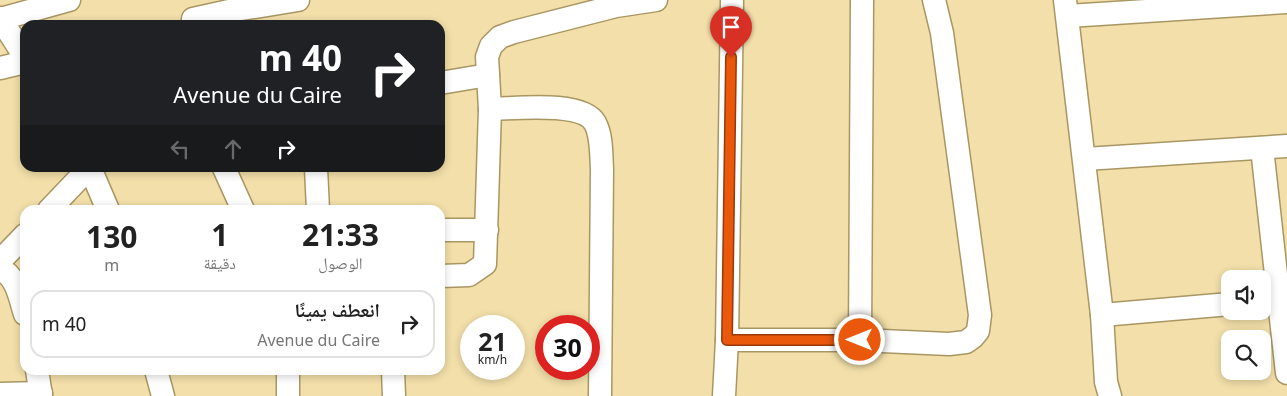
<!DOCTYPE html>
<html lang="ar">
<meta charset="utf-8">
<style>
:root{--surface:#fff;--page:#f2f2f2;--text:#222;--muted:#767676;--line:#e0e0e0}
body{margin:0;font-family:"Noto Sans","Noto Naskh Arabic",sans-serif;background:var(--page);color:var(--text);direction:rtl;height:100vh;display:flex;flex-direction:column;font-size:19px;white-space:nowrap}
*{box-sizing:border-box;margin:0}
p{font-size:16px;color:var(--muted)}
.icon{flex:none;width:28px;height:28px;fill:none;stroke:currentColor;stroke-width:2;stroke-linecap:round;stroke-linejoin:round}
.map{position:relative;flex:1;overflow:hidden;direction:ltr}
.side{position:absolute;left:20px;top:205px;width:425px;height:170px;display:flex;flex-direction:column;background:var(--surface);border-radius:15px;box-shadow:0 2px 8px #0003;direction:rtl}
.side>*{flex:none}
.top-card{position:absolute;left:20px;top:20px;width:425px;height:152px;border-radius:15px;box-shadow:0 2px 8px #0003;direction:rtl;background:#202124;color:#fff;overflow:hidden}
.fabs{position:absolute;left:1221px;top:270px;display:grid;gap:10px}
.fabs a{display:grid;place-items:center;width:50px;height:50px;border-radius:10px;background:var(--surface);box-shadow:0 2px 8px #0003;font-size:25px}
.speed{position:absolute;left:460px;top:315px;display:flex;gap:10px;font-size:25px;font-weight:700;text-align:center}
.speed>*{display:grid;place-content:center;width:65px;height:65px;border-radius:50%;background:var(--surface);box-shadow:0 2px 8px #0003;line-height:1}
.speed small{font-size:12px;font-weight:400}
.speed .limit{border:8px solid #d22;background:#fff;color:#111}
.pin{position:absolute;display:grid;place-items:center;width:42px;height:42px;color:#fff;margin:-51px -21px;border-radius:50% 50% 50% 0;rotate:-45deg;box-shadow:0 0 5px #0007}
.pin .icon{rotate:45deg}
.me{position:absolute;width:55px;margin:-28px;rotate:270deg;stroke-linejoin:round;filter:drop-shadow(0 0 4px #0008)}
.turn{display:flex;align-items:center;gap:18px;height:105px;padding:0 20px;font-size:22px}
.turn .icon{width:65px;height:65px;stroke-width:2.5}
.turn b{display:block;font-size:35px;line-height:42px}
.lanes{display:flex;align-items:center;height:48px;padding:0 20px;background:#0003;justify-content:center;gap:25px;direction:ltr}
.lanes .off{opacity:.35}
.eta{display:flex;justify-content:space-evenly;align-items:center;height:85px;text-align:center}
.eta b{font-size:30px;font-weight:700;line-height:35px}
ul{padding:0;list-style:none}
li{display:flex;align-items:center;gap:15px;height:68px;margin:0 10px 8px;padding:0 10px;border:2px solid var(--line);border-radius:15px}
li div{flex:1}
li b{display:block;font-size:19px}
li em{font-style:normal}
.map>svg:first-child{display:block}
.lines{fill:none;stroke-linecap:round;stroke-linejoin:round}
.minor-casing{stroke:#a99763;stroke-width:25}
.minor{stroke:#fff;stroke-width:22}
.route-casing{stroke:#983908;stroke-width:12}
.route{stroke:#ea580c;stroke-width:9}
</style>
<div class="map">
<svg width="1287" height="396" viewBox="0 0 1287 396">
<rect width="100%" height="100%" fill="#f2dfa9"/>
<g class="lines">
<g class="minor-casing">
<g id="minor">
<path d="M1065,0L1102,315L1106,382L1110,396"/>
<path d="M1068,16L1287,2"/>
<path d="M0,18L25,57"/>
<path d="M1,19L69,0"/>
<path d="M193,19L229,11L298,0"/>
<path d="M0,68L25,62"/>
<path d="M440,83L488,75"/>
<path d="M490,109C513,109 582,100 595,123C602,136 601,154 602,169L600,396"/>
<path d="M1262,148L1287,373"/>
<path d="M1085,159L1287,146"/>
<path d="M90,168L108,210"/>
<path d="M224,168L243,210"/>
<path d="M316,168L318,210"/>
<path d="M49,210L89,168"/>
<path d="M440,230H487"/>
<path d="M0,261L25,235"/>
<path d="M0,269C17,276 20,299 25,314"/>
<path d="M440,276L469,275L485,264L490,109L487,57L491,46L500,37L514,32L616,6L656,0"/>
<path d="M1102,315L1230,304"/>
<path d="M727,340H860L949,344L966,342L973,337L978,331L980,315L942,33L934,0"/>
<path d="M860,340L862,0"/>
<path d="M37,370L41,396"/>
<path d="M156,370L163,396"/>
<path d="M288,370V396"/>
<path d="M393,370L394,396"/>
<path d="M0,394L41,393"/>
<path d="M724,396L727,340L732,0"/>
</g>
</g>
<use href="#minor" class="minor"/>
</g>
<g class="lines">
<g class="route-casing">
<path id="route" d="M731,57L727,340H860"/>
</g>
<use href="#route" class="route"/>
</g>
</svg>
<div class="fabs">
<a><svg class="icon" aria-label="sound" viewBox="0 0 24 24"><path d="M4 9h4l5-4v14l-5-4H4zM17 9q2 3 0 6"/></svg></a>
<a><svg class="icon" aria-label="search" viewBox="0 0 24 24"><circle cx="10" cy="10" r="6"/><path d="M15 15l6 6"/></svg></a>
</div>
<div class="speed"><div>21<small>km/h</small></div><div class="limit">30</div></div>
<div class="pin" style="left:731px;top:57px;background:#d93025"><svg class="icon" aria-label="arrive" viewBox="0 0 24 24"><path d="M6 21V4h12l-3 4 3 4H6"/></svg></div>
<svg class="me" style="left:860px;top:340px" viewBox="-20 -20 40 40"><circle r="17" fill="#ea580c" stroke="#fff" stroke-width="3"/><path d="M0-11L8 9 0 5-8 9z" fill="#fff"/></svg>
<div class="top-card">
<div class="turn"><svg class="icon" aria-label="right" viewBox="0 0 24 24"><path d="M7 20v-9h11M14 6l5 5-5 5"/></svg><div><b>40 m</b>Avenue du Caire</div></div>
<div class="lanes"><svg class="icon off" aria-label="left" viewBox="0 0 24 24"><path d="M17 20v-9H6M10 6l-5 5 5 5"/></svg><svg class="icon off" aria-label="ahead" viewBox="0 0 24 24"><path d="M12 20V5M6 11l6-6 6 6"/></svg><svg class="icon" aria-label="right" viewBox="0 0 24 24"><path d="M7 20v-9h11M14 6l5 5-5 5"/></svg></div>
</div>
<section class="side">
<div class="eta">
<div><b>21:33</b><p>الوصول</p></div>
<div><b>1</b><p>دقيقة</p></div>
<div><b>130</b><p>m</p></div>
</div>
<ul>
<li><svg class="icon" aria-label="right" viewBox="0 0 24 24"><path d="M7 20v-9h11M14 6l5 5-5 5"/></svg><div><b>انعطف يمينًا</b><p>Avenue du Caire</p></div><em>40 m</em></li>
</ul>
</section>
</div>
